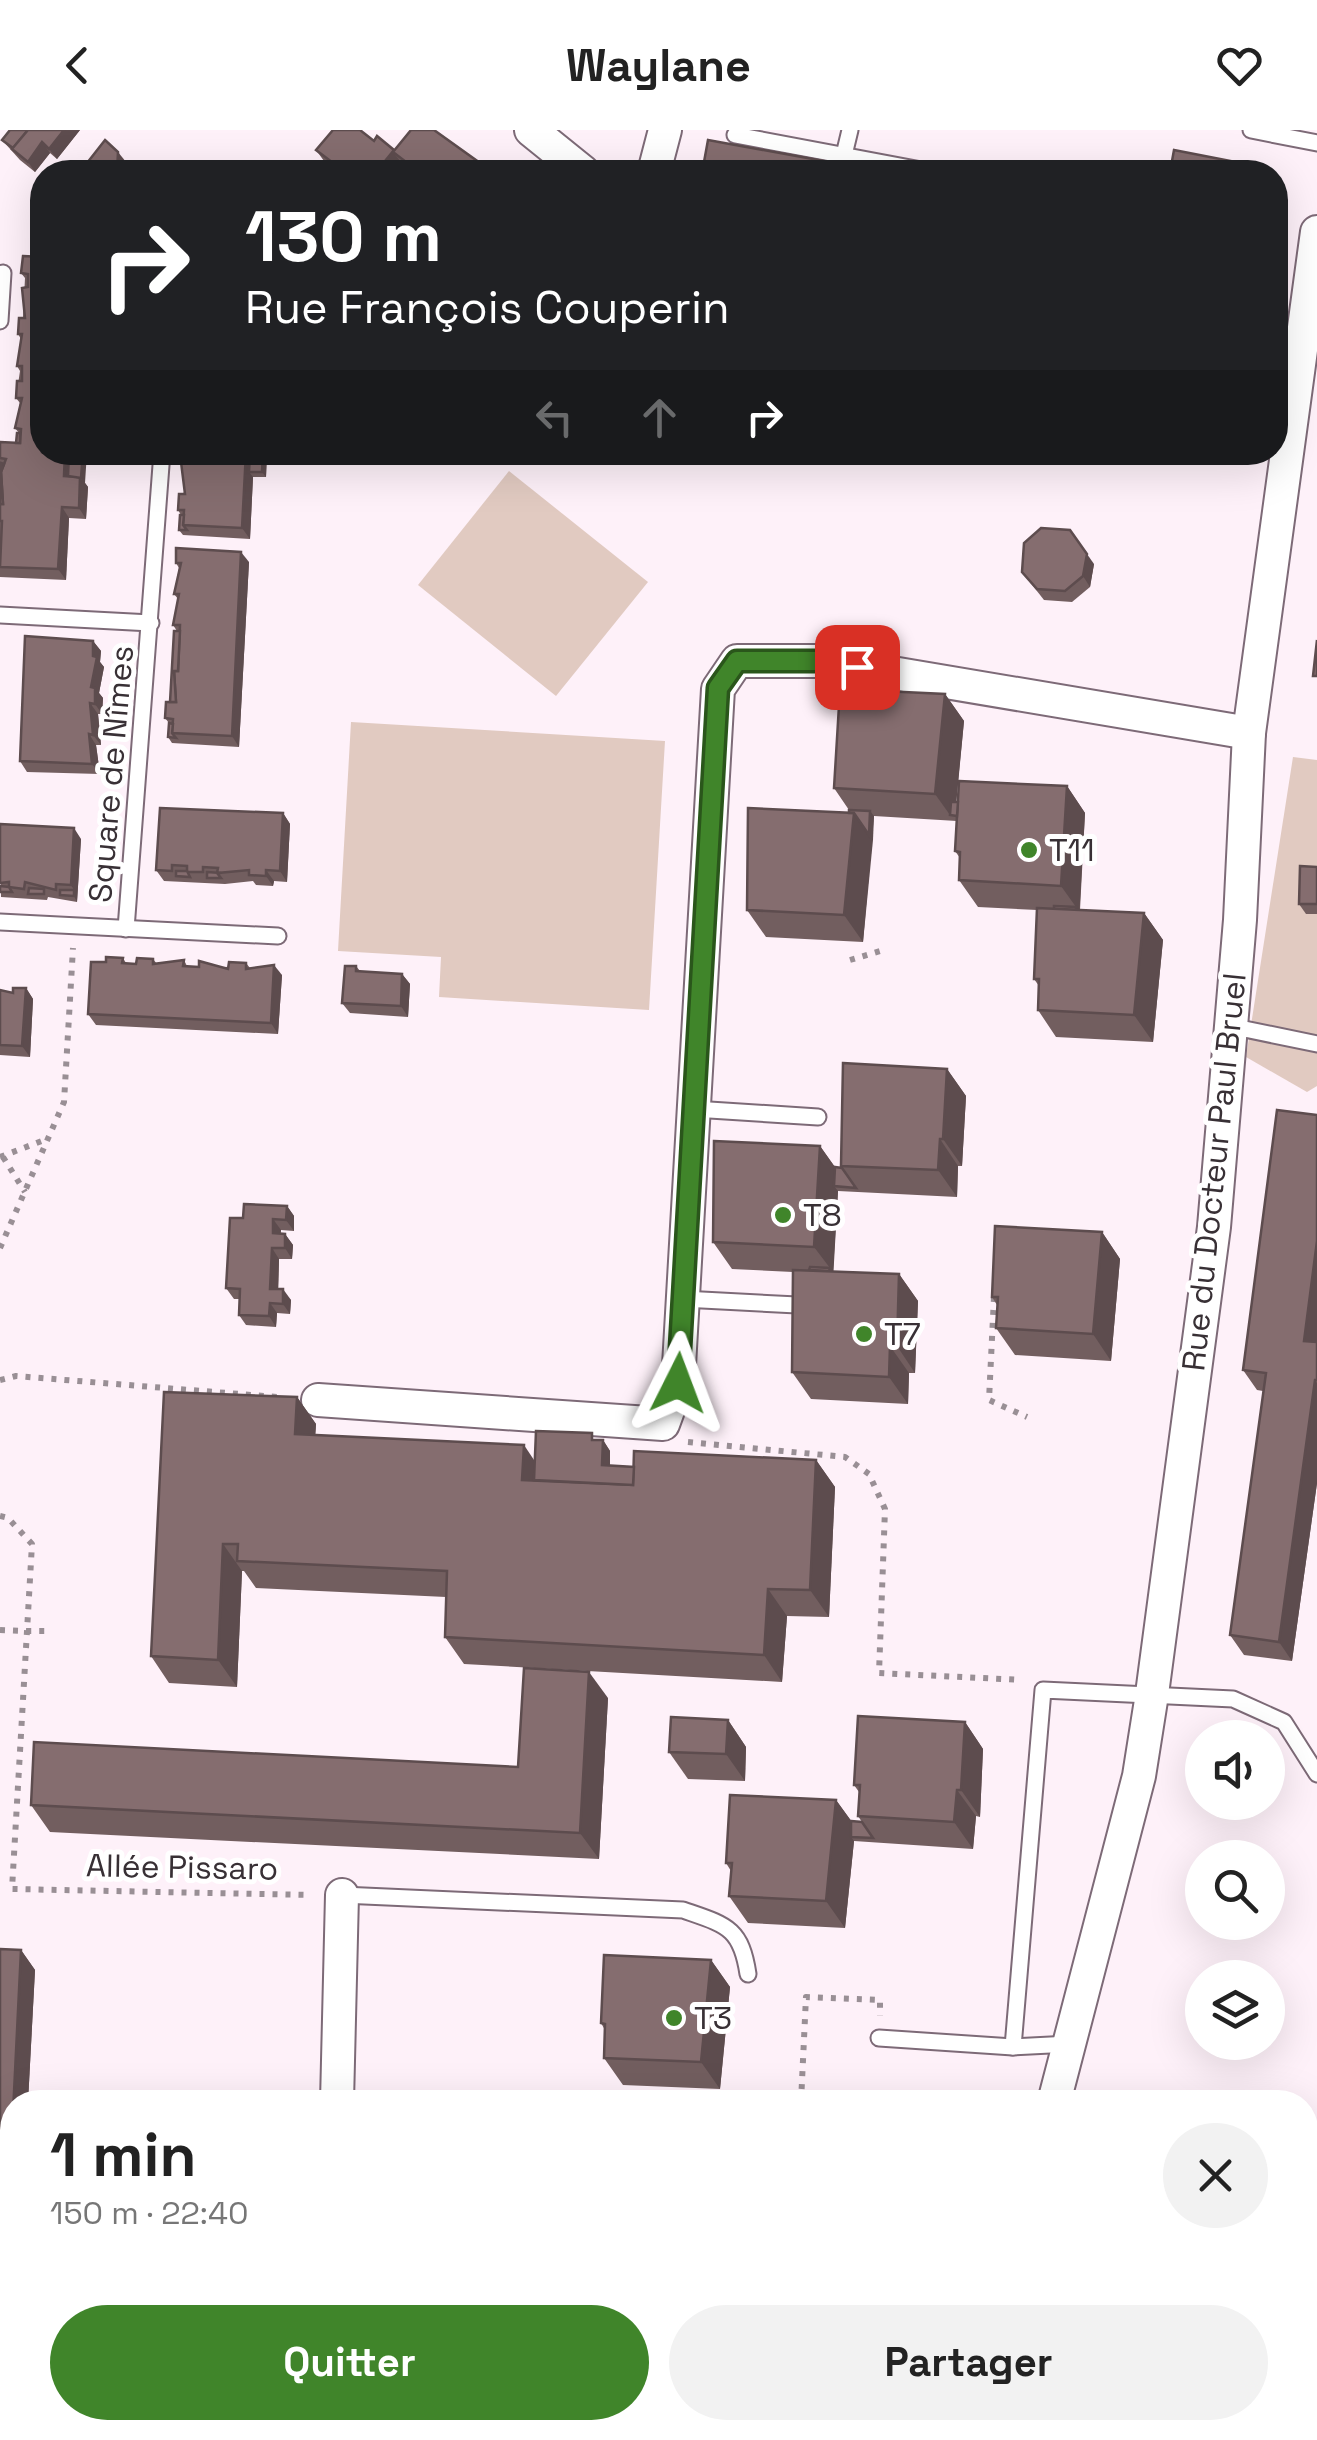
<!DOCTYPE html>
<html lang="fr">
<meta charset="utf-8">
<style>
:root{--surface:#fff;--page:#f2f2f2;--text:#222;--muted:#767676;--accent:#40852a}
body{margin:0;font-family:"Space Grotesk",sans-serif;background:var(--page);color:var(--text);height:100vh;display:flex;flex-direction:column;font-size:38px;white-space:nowrap}
*{box-sizing:border-box;margin:0}
p{font-size:32px;color:var(--muted)}
.icon{flex:none;width:55px;height:55px;fill:none;stroke:currentColor;stroke-width:2;stroke-linecap:round;stroke-linejoin:round}
.map{position:relative;flex:1;overflow:hidden}
.sheet{position:absolute;left:0px;top:1960px;width:1318px;height:350px;display:flex;flex-direction:column;background:var(--surface);border-radius:40px 40px 0 0;box-shadow:0 10px 40px #0002}
.sheet>*{flex:none}
.hud{position:absolute;left:30px;top:30px;width:1258px;height:305px;border-radius:40px;box-shadow:0 10px 40px #0002;background:#202124;color:#fff;overflow:hidden}
.fabs{position:absolute;left:1185px;top:1590px;display:grid;gap:20px}
.fabs a{display:grid;place-items:center;width:100px;height:100px;border-radius:50%;background:var(--surface);box-shadow:0 10px 40px #0002;font-size:50px}
.pin{position:absolute;display:grid;place-items:center;width:85px;height:85px;color:#fff;margin:-42px;border-radius:20px;box-shadow:0 5px 15px #0006}
.me{position:absolute;width:110px;margin:-55px;rotate:3deg;stroke-linejoin:round;filter:drop-shadow(0 0 8px #0008)}
.turn{display:flex;align-items:center;gap:35px;height:210px;padding:0 50px;font-size:45px}
.turn .icon{width:130px;height:130px;stroke-width:2.5}
.turn b{display:block;font-size:70px;line-height:85px}
.lanes{display:flex;align-items:center;height:95px;padding:0 50px;background:#0003;justify-content:center;gap:50px;direction:ltr}
.lanes .off{opacity:.35}
.round{display:grid;place-items:center;flex:none;width:105px;height:105px;border-radius:52px;background:var(--page)}
.overview{display:flex;align-items:center;justify-content:space-between;height:170px;padding:0 50px}
h1{font-size:60px;font-weight:700;line-height:75px}
.action{display:flex;gap:20px;margin-top:auto;padding:20px 50px}
.action a{flex:1;height:115px;border-radius:60px;background:var(--accent);color:#fff;font-size:40px;font-weight:700;line-height:115px;text-align:center}
.action a+a{background:var(--page);color:var(--text)}
header{display:flex;justify-content:space-between;align-items:center;height:130px;padding:0 50px;background:var(--surface);font-size:45px;font-weight:700}
.map>svg:first-child{display:block}
.green{fill:#e1cac1}
.lines{fill:none;stroke-linecap:round;stroke-linejoin:round}
.service-casing{stroke:#7d6a77;stroke-width:19}
.minor-casing{stroke:#7d6a77;stroke-width:36}
.path{stroke:#998f95;stroke-width:6;stroke-dasharray:5 8;stroke-linecap:butt}
.service{stroke:#fff;stroke-width:15}
.minor{stroke:#fff;stroke-width:32}
.wall{fill:#725e5f}
.shaded-wall{fill:#5d4c4e}
.building{fill:#856d6f;stroke:#5d4c4e;stroke-width:2.5}
.route-casing{stroke:#2a561b;stroke-width:25}
.route{stroke:#40852a;stroke-width:18}
.poi-dot{fill:#40852a;stroke:#fff;stroke-width:4}
.labels{text-anchor:middle;dominant-baseline:central;stroke-width:10;stroke-linejoin:round;paint-order:stroke}
.street-label{font-size:32px;fill:#383035;stroke:#fff}
.poi-label{font-size:32px;fill:#383035;stroke:#fff;text-anchor:start}
</style>
<header><svg class="icon" aria-label="back" viewBox="0 0 24 24"><path d="M15 5l-7 7 7 7"/></svg>Waylane<svg class="icon" aria-label="heart" viewBox="0 0 24 24"><path d="M12 20l-8-8c-3-5 5-10 8-4 3-6 11-1 8 4z"/></svg></header>
<div class="map">
<svg width="1317" height="2310" viewBox="0 0 1317 2310">
<rect width="100%" height="100%" fill="#fef1f9"/>
<g class="green">
<path d="M509,341L648,452L556,566L418,455Z"/>
<path d="M351,592L665,611L649,880L439,867L441,827L338,821Z"/>
<path d="M1293,627L1317,630V956L1307,962L1246,927Z"/>
<path d="M1305,2094L1317,2132V2310H1122L1092,2298H1305Z"/>
</g>
<g class="lines">
<g class="service-casing">
<g id="service">
<path d="M1251,0L1317,13"/>
<path d="M735,5L932,42"/>
<path d="M844,25L850,0"/>
<path d="M0,191L3,143"/>
<path d="M0,485L151,493"/>
<path d="M0,792L278,806"/>
<path d="M126,799L162,322"/>
<path d="M1230,896L1317,914"/>
<path d="M694,979L818,987"/>
<path d="M683,1169L797,1175"/>
<path d="M342,1765L683,1780C726,1795 741,1797 748,1844"/>
<path d="M879,1908L1013,1917L1070,1914"/>
<path d="M1013,1917L1043,1560L1233,1569L1284,1592L1317,1644"/>
<path d="M259,2310L260,2298"/>
</g>
</g>
<g class="minor-casing">
<g id="minor">
<path d="M531,0L583,42"/>
<path d="M654,42L665,0"/>
<path d="M318,1270L663,1294L678,1253L718,559L737,531H821L1249,603"/>
<path d="M337,1972L342,1765"/>
<path d="M1054,1972L1139,1646L1152,1564L1214,1097L1240,790L1249,603L1317,102"/>
<path d="M896,2298L960,2310"/>
<path d="M326,2310V2298"/>
<path d="M482,2310L494,2298"/>
</g>
</g>
<g class="path">
<path d="M850,830L880,821"/>
<path d="M0,1027L47,1009"/>
<path d="M3,1027L25,1062"/>
<path d="M0,1118L64,972L73,818"/>
<path d="M994,1167L989,1270L1027,1287"/>
<path d="M0,1250L16,1246L277,1267"/>
<path d="M688,1312L845,1327L869,1344L885,1379L879,1543L1022,1550"/>
<path d="M0,1386L8,1388L32,1414L27,1501H45"/>
<path d="M0,1500L27,1501L12,1759L310,1765"/>
<path d="M801,1972L806,1867L880,1870V1886"/>
</g>
<use href="#service" class="service"/>
<use href="#minor" class="minor"/>
</g>
<g class="wall">
<path d="M10,0H80L57,29L50,23L35,42L20,30L2,10Z"/>
<path d="M374,11L394,20L490,42H413L401,32L392,42H339L324,31L316,20Z"/>
<path d="M704,32L884,42H711Z"/>
<path d="M42,127V322L85,353L88,357L86,389L69,388L66,450L0,447V312L16,313L19,303L15,298L20,273L16,268L20,241L17,236L21,209L18,204L23,188L25,148L21,143Z"/>
<path d="M267,322L266,347H253L250,409L183,405L179,400L181,385L178,380L181,364Z"/>
<path d="M249,432L239,617L172,613L168,607L169,593L165,588L170,572L177,501L173,495L178,469L174,464L179,438L176,433Z"/>
<path d="M1094,434L1090,457L1072,472L1044,470L1022,442Z"/>
<path d="M93,511L101,521L100,532L104,537L99,563L103,568L102,584H98L101,615H96L100,644L27,642L20,631Z"/>
<path d="M945,564L964,591L956,672L1067,656L1085,683L1080,780L1144,783L1163,810L1153,912L1056,907L1038,880L1039,856L1034,849L1037,780L978,777L959,750L960,728L955,721L957,691L874,686L863,812L766,807L747,780L849,683V680L834,658Z"/>
<path d="M283,683L290,694L287,752L274,751L273,756L256,755L253,751L225,754L164,751L156,740Z"/>
<path d="M0,694L81,709L77,772L48,767L47,770L1,767Z"/>
<path d="M1317,737V784H1306L1299,774Z"/>
<path d="M123,828L126,833H136L153,829L157,834L184,830L187,836L229,837L246,833L250,838L282,845L278,904L96,895L88,884L106,832Z"/>
<path d="M356,836L360,841L402,844L410,854L408,887L350,883L342,873Z"/>
<path d="M26,858L33,869L30,927L0,925V860L13,863Z"/>
<path d="M947,939L966,966L962,1036H958L957,1067L838,1061L833,1141L899,1144L918,1171L915,1243H909L908,1274L811,1269L792,1242L793,1142L732,1139L713,1112L820,1016L835,1037L842,1038L841,1036Z"/>
<path d="M1317,985V1353L1292,1531L1244,1525L1230,1505L1263,1261L1257,1260L1243,1240Z"/>
<path d="M287,1076L294,1086V1101L281,1100L280,1104H285L293,1115L292,1129H279L278,1159L291,1170L290,1184L277,1183L276,1197L246,1195L239,1185L240,1169H234L226,1158L243,1088Z"/>
<path d="M1102,1102L1120,1129L1111,1231L1015,1225L996,1198L997,1175L992,1167Z"/>
<path d="M297,1267L316,1294L315,1305L535,1331L597,1310H603L610,1321V1336L634,1337L816,1330L835,1357L829,1487L787,1486L782,1552L464,1534L445,1507L446,1467L256,1458L244,1441H242L237,1557L169,1553L151,1526Z"/>
<path d="M608,1568L599,1729L50,1702L31,1675L518,1637Z"/>
<path d="M728,1590L746,1617L745,1651L688,1649L669,1622Z"/>
<path d="M965,1592L983,1619L980,1687L976,1686L973,1719L854,1711L845,1798L748,1793L729,1766L731,1741L726,1733L836,1670L851,1691L862,1692L858,1686L859,1662L854,1655Z"/>
<path d="M0,1819L21,1820L35,1840L28,1972H12V2157L0,2156Z"/>
<path d="M711,1830L730,1857L720,1959L623,1955L604,1928L605,1900L601,1893Z"/>
</g>
<g class="shaded-wall">
<path d="M64,0H80L57,29L49,19Z"/>
<path d="M42,12L50,23L35,42L28,32Z"/>
<path d="M118,22L126,32L125,42H117Z"/>
<path d="M393,22L401,32L392,42H376Z"/>
<path d="M65,322H71L68,351L64,346Z"/>
<path d="M83,322H87L85,353L88,357L86,389L79,378Z"/>
<path d="M246,322H254L249,342L253,347L250,409L242,398Z"/>
<path d="M263,322H267L266,347L262,342Z"/>
<path d="M62,377L69,388L66,450L58,439Z"/>
<path d="M241,422L249,432L239,617L232,606Z"/>
<path d="M1087,424L1094,434L1090,457L1083,446Z"/>
<path d="M93,511L101,521L100,532L104,537L99,563L103,568L102,584L95,574L91,557Z"/>
<path d="M945,564L964,591L955,686L950,685L935,664Z"/>
<path d="M90,573L98,584L101,615L93,605Z"/>
<path d="M89,604L96,615L100,644L92,634Z"/>
<path d="M1067,656L1085,683L1078,807L1076,777L1061,756Z"/>
<path d="M870,681L874,686L873,710L863,812L844,785L854,683Z"/>
<path d="M283,683L290,694L287,752L280,741Z"/>
<path d="M74,698L81,709L77,772L74,766V760L71,755Z"/>
<path d="M266,740L274,751L273,756L266,746Z"/>
<path d="M1144,783L1163,810L1153,912L1134,885Z"/>
<path d="M274,835L282,845L278,904L271,893Z"/>
<path d="M402,844L410,854L408,887L401,876Z"/>
<path d="M26,858L33,869L30,927L22,916Z"/>
<path d="M947,939L966,966L962,1036L943,1009Z"/>
<path d="M940,1009L958,1036L957,1067L938,1040Z"/>
<path d="M820,1016L839,1043L834,1056L838,1061L832,1168L830,1138L814,1117Z"/>
<path d="M287,1076L294,1086V1101L286,1090Z"/>
<path d="M273,1089L281,1100L280,1114L273,1103Z"/>
<path d="M1102,1102L1120,1129L1111,1231L1093,1204Z"/>
<path d="M285,1104L293,1115L292,1129L285,1118Z"/>
<path d="M1317,1111V1230L1304,1211Z"/>
<path d="M272,1118L279,1129L278,1169L270,1159Z"/>
<path d="M899,1144L918,1171L915,1243L897,1216Z"/>
<path d="M283,1159L291,1170L290,1184L283,1174Z"/>
<path d="M270,1173L277,1183L276,1197L269,1186Z"/>
<path d="M890,1216L909,1243L908,1274L889,1247Z"/>
<path d="M1315,1250L1317,1253V1353L1292,1531L1279,1512Z"/>
<path d="M297,1267L316,1294L314,1331L295,1304Z"/>
<path d="M603,1310L610,1321V1346L602,1335Z"/>
<path d="M524,1315L542,1342L534,1366L522,1350Z"/>
<path d="M816,1330L835,1357L829,1487L810,1460Z"/>
<path d="M223,1414L242,1441L237,1557L218,1530Z"/>
<path d="M768,1459L787,1486L782,1552L764,1525Z"/>
<path d="M589,1542L608,1568L599,1729L580,1703Z"/>
<path d="M728,1590L746,1617L745,1651L726,1624Z"/>
<path d="M965,1592L983,1619L980,1687L961,1660Z"/>
<path d="M957,1660L976,1686L973,1719L954,1692Z"/>
<path d="M836,1670L855,1696L851,1707L854,1711L845,1798L826,1771Z"/>
<path d="M21,1820L35,1840L28,1972H13Z"/>
<path d="M711,1830L730,1857L720,1959L701,1932Z"/>
<path d="M12,1990V2048L10,2044Z"/>
<path d="M237,2298H241L240,2310H236Z"/>
</g>
<g class="building">
<path d="M10,0H28L13,18L2,10Z"/>
<path d="M28,0H64L49,19L42,12L28,32L12,19Z"/>
<path d="M333,0H360L374,11L377,6L394,20L376,42H345L316,20Z"/>
<path d="M411,0H434L487,38L483,42H419L393,22Z"/>
<path d="M105,10L118,22L117,42H80Z"/>
<path d="M708,10L884,42H756L704,32Z"/>
<path d="M1174,20L1251,35L1250,42H1170Z"/>
<path d="M23,126L42,127V322H65L64,346L80,347L79,378L62,377L58,439L0,437L2,391H0V374H3L1,342L6,329L0,328V312L20,313L21,299L15,298L22,268H16L17,251H22V236H17L22,204H18L19,188H25L22,158L28,157V144L21,143Z"/>
<path d="M17,303H20V313H16Z"/>
<path d="M69,322H83L81,348L68,346Z"/>
<path d="M186,322H246L242,398L183,395L184,380H178L179,364H185L181,332L185,333Z"/>
<path d="M250,322H263L262,342H249Z"/>
<path d="M1,333L4,334L1,342L3,374H0Z"/>
<path d="M180,385H184L183,395L187,400H179Z"/>
<path d="M1041,398L1070,400L1087,424L1083,446L1065,461L1037,459L1022,442L1024,413Z"/>
<path d="M176,418L241,422L232,606L172,603L173,589L165,588L166,572H176L174,541H178L180,495H173L179,464H174L181,433H176Z"/>
<path d="M174,501H180L178,541H174L176,572H170Z"/>
<path d="M25,506L93,511V526L97,527L91,557L95,558V574L90,573L93,605L89,604L92,634L20,631Z"/>
<path d="M1317,510V546H1313Z"/>
<path d="M840,559L945,564L935,664L834,658Z"/>
<path d="M169,593L173,594L172,603L176,608L168,607Z"/>
<path d="M959,651L1067,656L1061,756L959,750L960,722L955,721Z"/>
<path d="M951,672H958L957,686L950,685Z"/>
<path d="M160,678L283,683L280,741L266,740V746L249,745V740L217,743L218,738L203,737V742H187V736L172,735V741L156,740Z"/>
<path d="M748,678L854,683L844,785L747,780Z"/>
<path d="M849,680L870,681L869,705L854,683H849Z"/>
<path d="M0,694L74,698L71,755L56,754V760L25,752L24,759L9,757V752L0,753Z"/>
<path d="M1300,736L1317,737V774H1299Z"/>
<path d="M176,741H187L190,747L176,746Z"/>
<path d="M207,742L221,743H217L221,748H207Z"/>
<path d="M0,756L9,757L12,762H0Z"/>
<path d="M29,758L44,759V764H28Z"/>
<path d="M60,760H74V766L60,765Z"/>
<path d="M1054,776L1076,777V780L1054,779Z"/>
<path d="M1037,778L1144,783L1134,885L1038,880L1039,849H1034Z"/>
<path d="M106,827L123,828L122,833L136,834L137,828L153,829V834L184,830L183,836L199,837V831L228,839L229,832L246,833V839L274,835L271,893L88,884L91,832H106Z"/>
<path d="M345,836H356V841L402,844L401,876L342,873Z"/>
<path d="M13,858H26L22,916L0,915V860L13,863Z"/>
<path d="M843,933L947,939L943,1009H940L938,1040L841,1036Z"/>
<path d="M1277,980L1317,985V1111L1304,1211L1317,1212V1250H1315L1279,1512L1230,1505L1266,1243L1243,1240Z"/>
<path d="M714,1011L820,1016L814,1117L713,1112Z"/>
<path d="M835,1037L842,1038L856,1058L834,1056Z"/>
<path d="M244,1074L287,1076L286,1090L273,1089V1103L285,1104V1118H272L270,1159H283V1174L270,1173L269,1186L239,1185L240,1159L226,1158L230,1088H243Z"/>
<path d="M995,1096L1102,1102L1093,1204L996,1198L998,1167H992Z"/>
<path d="M810,1137L830,1138L829,1141L809,1140Z"/>
<path d="M793,1140L899,1144L897,1216H890L889,1247L792,1242Z"/>
<path d="M164,1262L297,1267L295,1304L524,1315L522,1350L633,1355L634,1321L816,1330L810,1460L768,1459L764,1525L445,1507L447,1441L237,1431L238,1414H223L218,1530L151,1526Z"/>
<path d="M536,1301L592,1303V1310H603L602,1335L634,1337L633,1355L534,1350Z"/>
<path d="M524,1538L589,1542L580,1703L31,1675L34,1612L518,1637Z"/>
<path d="M858,1586L965,1592L961,1660H957L954,1692L858,1686L860,1655H854Z"/>
<path d="M671,1587L728,1590L726,1624L669,1622Z"/>
<path d="M730,1665L836,1670L826,1771L729,1766L732,1733H726Z"/>
<path d="M851,1691L862,1692L873,1708L851,1707Z"/>
<path d="M0,1819L21,1820L10,2044H12V2138L0,2137Z"/>
<path d="M604,1825L711,1830L701,1932L604,1928L605,1894L601,1893Z"/>
<path d="M838,1963L944,1968V1972H838Z"/>
<path d="M182,2298H237L236,2310H181Z"/>
<path d="M372,2300L383,2310H361Z"/>
</g>
<g class="lines">
<g class="route-casing">
<path id="route" d="M678,1253L718,558L737,531H821L857,537"/>
</g>
<use href="#route" class="route"/>
</g>
<g class="poi-dot">
<circle cx="1029" cy="720" r="10"/>
<circle cx="783" cy="1085" r="10"/>
<circle cx="864" cy="1204" r="10"/>
<circle cx="674" cy="1888" r="10"/>
</g>
<g class="labels">
<g class="street-label">
<text transform="translate(111 644) rotate(-85)">Square de Nîmes</text>
<text transform="translate(1214 1042) rotate(-84)">Rue du Docteur Paul Bruel</text>
<text transform="translate(182 1737) rotate(1)">Allée Pissaro</text>
</g>
<g class="poi-label">
<text x="1049" y="720">T11</text>
<text x="803" y="1085">T8</text>
<text x="884" y="1204">T7</text>
<text x="694" y="1888">T3</text>
</g>
</g>
</svg>
<div class="fabs">
<a><svg class="icon" aria-label="sound" viewBox="0 0 24 24"><path d="M4 9h4l5-4v14l-5-4H4zM17 9q2 3 0 6"/></svg></a>
<a><svg class="icon" aria-label="search" viewBox="0 0 24 24"><circle cx="10" cy="10" r="6"/><path d="M15 15l6 6"/></svg></a>
<a><svg class="icon" aria-label="layers" viewBox="0 0 24 24"><path d="M12 4l9 5-9 5-9-5zM3 14l9 5 9-5"/></svg></a>
</div>
<div class="pin" style="left:857px;top:537px;background:#d93025"><svg class="icon" aria-label="arrive" viewBox="0 0 24 24"><path d="M6 21V4h12l-3 4 3 4H6"/></svg></div>
<svg class="me" style="left:678px;top:1253px" viewBox="-20 -20 40 40"><path d="M0-17L14 15 0 8-14 15z" fill="#40852a" stroke="#fff" stroke-width="4"/></svg>
<div class="hud">
<div class="turn"><svg class="icon" aria-label="right" viewBox="0 0 24 24"><path d="M7 20v-9h11M14 6l5 5-5 5"/></svg><div><b>130 m</b>Rue François Couperin</div></div>
<div class="lanes"><svg class="icon off" aria-label="left" viewBox="0 0 24 24"><path d="M17 20v-9H6M10 6l-5 5 5 5"/></svg><svg class="icon off" aria-label="ahead" viewBox="0 0 24 24"><path d="M12 20V5M6 11l6-6 6 6"/></svg><svg class="icon" aria-label="right" viewBox="0 0 24 24"><path d="M7 20v-9h11M14 6l5 5-5 5"/></svg></div>
</div>
<section class="sheet">
<div class="overview"><div><h1>1 min</h1><p>150 m · 22:40</p></div><a class="round"><svg class="icon" aria-label="close" viewBox="0 0 24 24"><path d="M6 6l12 12M18 6L6 18"/></svg></a></div>
<div class="action"><a>Quitter</a><a>Partager</a></div>
</section>
</div>
